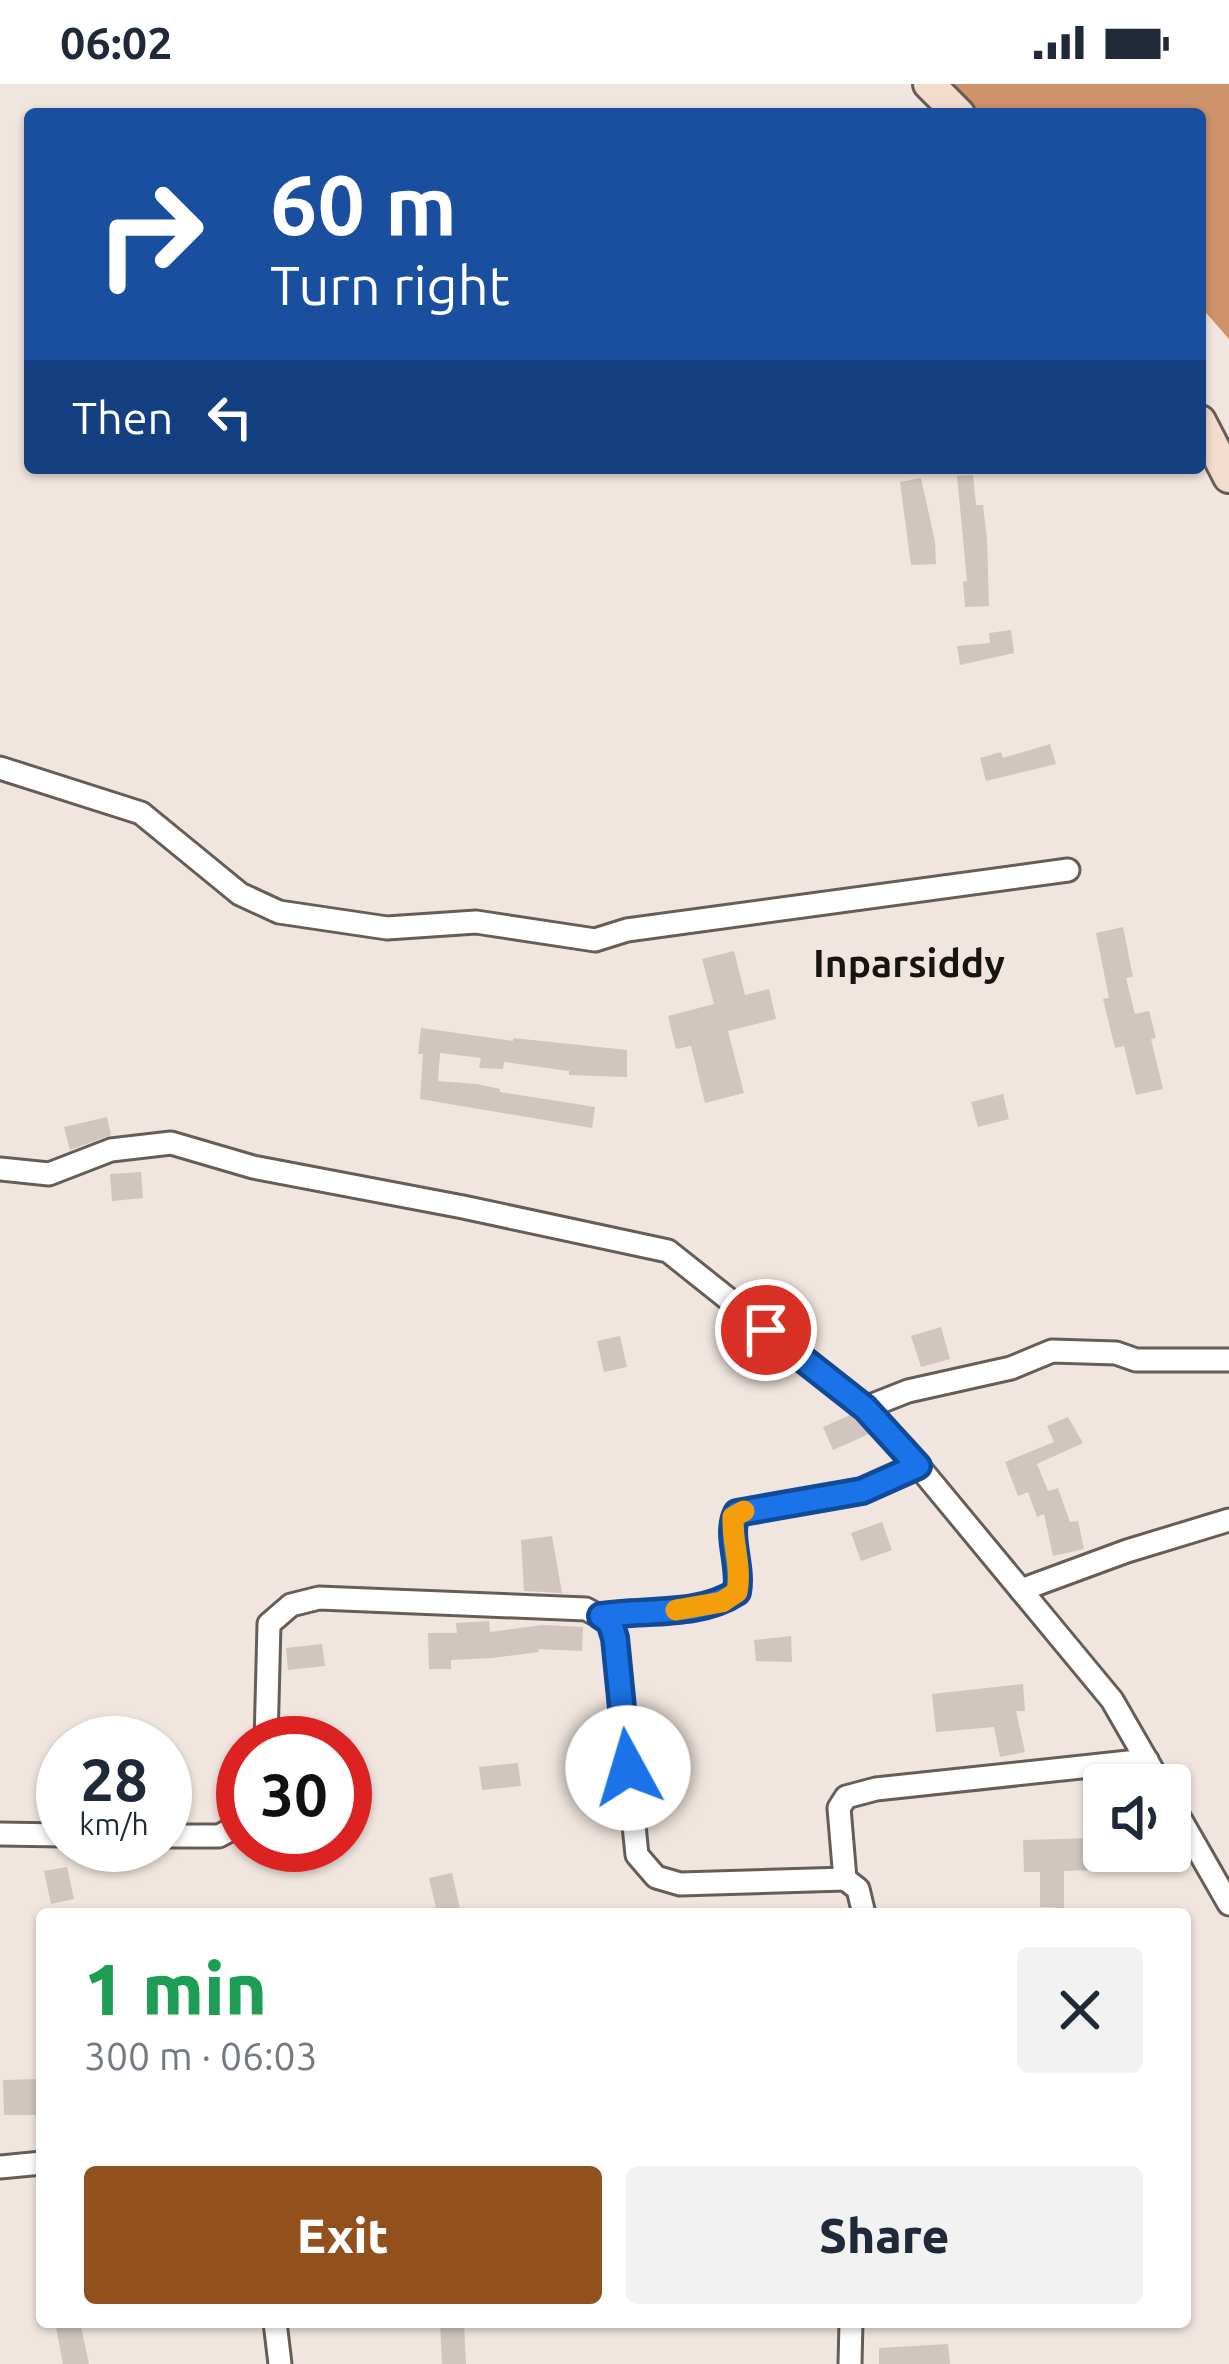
<!DOCTYPE html>
<meta charset="utf-8">
<style>
:root{--surface:#fff;--page:#f2f2f3;--text:#1f2937;--muted:#747a83;--accent:#92511c}
body{margin:0;font-family:Ubuntu,sans-serif;background:var(--page);color:var(--text);height:100vh;display:flex;flex-direction:column;font-size:45px;white-space:nowrap}
*{box-sizing:border-box;margin:0}
p{font-size:39px;color:var(--muted)}
.icon{flex:none;width:66px;height:66px;fill:none;stroke:currentColor;stroke-width:2;stroke-linecap:round;stroke-linejoin:round}
.map{position:relative;flex:1;overflow:hidden}
.drawer{position:absolute;left:36px;top:1824px;width:1155px;height:420px;display:flex;flex-direction:column;background:var(--surface);border-radius:12px;box-shadow:0 3px 9px #0004}
.drawer>*{flex:none}
.hud{position:absolute;left:24px;top:24px;width:1182px;height:366px;border-radius:12px;box-shadow:0 3px 9px #0004;background:#1a4fa0;color:#fff;overflow:hidden}
.controls{position:absolute;left:1083px;top:1680px;display:grid;gap:24px}
.controls a{display:grid;place-items:center;width:108px;height:108px;border-radius:12px;background:var(--surface);box-shadow:0 3px 9px #0004;font-size:60px}
.speed{position:absolute;left:36px;top:1632px;display:flex;gap:24px;font-size:60px;font-weight:700;text-align:center}
.speed>*{display:grid;place-content:center;width:156px;height:156px;border-radius:50%;background:var(--surface);box-shadow:0 3px 9px #0004;line-height:1}
.speed small{font-size:30px;font-weight:400}
.speed .limit{border:18px solid #d22;background:#fff;color:#111}
.pin{position:absolute;display:grid;place-items:center;width:102px;height:102px;color:#fff;margin:-51px;border:6px solid #fff;border-radius:50%;box-shadow:0 3px 12px #0007}
.me{position:absolute;width:132px;margin:-66px;rotate:354deg;stroke-linejoin:round;filter:drop-shadow(0 0 9px #0008)}
.turn{display:flex;align-items:center;gap:42px;height:252px;padding:0 48px;font-size:54px}
.turn .icon{width:156px;height:156px;stroke-width:2.5}
.turn b{display:block;font-size:84px;line-height:102px}
.then{display:flex;align-items:center;height:114px;padding:0 48px;background:#0003;gap:24px;font-size:45px}
.round{display:grid;place-items:center;flex:none;width:126px;height:126px;border-radius:12px;background:var(--page)}
.head{display:flex;align-items:center;justify-content:space-between;height:204px;padding:0 48px}
h1{font-size:72px;font-weight:800;line-height:90px;color:#1e9e55}
.button{display:flex;gap:24px;margin-top:auto;padding:24px 48px}
.button a{flex:1;height:138px;border-radius:12px;background:var(--accent);color:#fff;font-size:48px;font-weight:800;line-height:138px;text-align:center}
.button a+a{background:var(--page);color:var(--text)}
.status{display:flex;justify-content:space-between;align-items:center;height:84px;padding:0 60px;background:var(--surface);direction:ltr}
.status svg{height:33px;fill:currentColor}
.map>svg:first-child{display:block}
.water{fill:#ce936a}
.building{fill:#d0c5bf}
.lines{fill:none;stroke-linecap:round;stroke-linejoin:round}
.street-casing{stroke:#665d57;stroke-width:27}
.secondary-casing{stroke:#665d57;stroke-width:36}
.street{stroke:#fff;stroke-width:21}
.secondary{stroke:#f3dccc;stroke-width:30}
.route-casing{stroke:#114b97;stroke-width:30}
.route{stroke:#1a73e8;stroke-width:21}
.slow{stroke:#f59e0b;stroke-width:21}
.labels{text-anchor:middle;dominant-baseline:central;stroke-width:9;stroke-linejoin:round;paint-order:stroke}
.quarter-label{font-size:39px;font-weight:bold;fill:#171411;stroke:#f1e6df}
</style>
<div class="status"><b>06:02</b><svg viewBox="0 0 49 12"><path d="M0 12V9h3v3zM5 12V6h3v6zM10 12V3h3v9zM15 12V0h3v12zM26 1h20v11H26zM47 4h2v5h-2z"/></svg></div>
<div class="map">
<svg width="1229" height="2280" viewBox="0 0 1229 2280">
<rect width="100%" height="100%" fill="#f1e6df"/>
<path class="water" d="M936,0H1229V255L1200,222V30H965Z"/>
<g class="building">
<path d="M973,391L976,421H983L987,455L989,522L965,523L963,498L967,497L957,392Z"/>
<path d="M921,394L935,458L936,480L911,481L900,398Z"/>
<path d="M1011,546L1014,569L960,581L957,562L990,559L989,549Z"/>
<path d="M1050,660L1056,680L986,697L980,674L1001,668L1003,674Z"/>
<path d="M1123,843L1133,893L1126,894L1135,930L1149,927L1156,954L1151,955L1163,1005L1136,1011L1124,962L1115,964L1103,915L1109,914L1096,849Z"/>
<path d="M734,867L745,911L769,905L776,935L728,947L744,1009L705,1019L691,962L676,965L668,932L714,920L702,875Z"/>
<path d="M421,944L513,957V954L627,966V993L569,991V987L504,978L503,985L479,984L481,974L440,969L438,997L477,1000L500,1005V1008L595,1023L592,1044L420,1015L423,970H418Z"/>
<path d="M1003,1010L1009,1035L978,1043L971,1018Z"/>
<path d="M107,1033L111,1051L70,1066L64,1043Z"/>
<path d="M141,1088L143,1114L112,1117L110,1090Z"/>
<path d="M941,1243L950,1275L921,1283L911,1252Z"/>
<path d="M620,1252L627,1283L604,1288L597,1257Z"/>
<path d="M850,1331L869,1350L833,1366L823,1343Z"/>
<path d="M1068,1333L1083,1359L1037,1380L1048,1407L1058,1404L1070,1438L1078,1437L1084,1465L1053,1472L1044,1430L1037,1433L1028,1408L1018,1412L1005,1378L1054,1358L1047,1342Z"/>
<path d="M882,1438L892,1466L861,1477L851,1449Z"/>
<path d="M552,1452L562,1509L524,1507L521,1456Z"/>
<path d="M489,1537L490,1548L543,1541L583,1543L582,1567L538,1565L539,1568L491,1574L451,1576V1585H429L428,1549H457L456,1539Z"/>
<path d="M791,1552L792,1578L756,1577L754,1556Z"/>
<path d="M322,1560L325,1582L288,1586L286,1564Z"/>
<path d="M1023,1600L1025,1627H1016L1025,1668L1000,1673L994,1643L936,1648L932,1610Z"/>
<path d="M518,1679L521,1702L482,1706L479,1683Z"/>
<path d="M1093,1754L1095,1786L1064,1787V1824L1040,1823V1788H1024L1023,1756Z"/>
<path d="M67,1783L74,1815L51,1820L44,1787Z"/>
<path d="M452,1789L460,1825L437,1829L429,1794Z"/>
<path d="M40,1995L41,2031H4L3,1996Z"/>
<path d="M55,2238H80L89,2280H63Z"/>
<path d="M440,2238H464L466,2280H442Z"/>
<path d="M948,2260L950,2280H879V2264Z"/>
</g>
<g class="lines">
<g class="street-casing">
<g id="street">
<path d="M0,684L141,729L240,810L279,828L387,844L476,838L595,856L627,846L1068,786"/>
<path d="M0,1085L49,1090L111,1066L171,1059L253,1083L463,1123L668,1167L865,1324L905,1366L1112,1616L1161,1701"/>
<path d="M865,1324L908,1307L1011,1284L1052,1267L1116,1269L1136,1276H1229"/>
<path d="M1021,1506L1127,1467L1229,1436"/>
<path d="M601,1532C645,1525 699,1533 737,1508C742,1482 726,1450 737,1429L861,1407L918,1383"/>
<path d="M266,1659L269,1540L291,1521L319,1514L586,1525L610,1538L615,1554L637,1771L656,1793L680,1800L845,1795L858,1805L864,1830"/>
<path d="M1170,1717L1229,1820"/>
<path d="M0,1750L63,1751"/>
<path d="M165,1752H219L243,1739"/>
<path d="M845,1795L839,1724L846,1713L876,1705L1147,1676"/>
<path d="M0,2083L42,2079"/>
<path d="M275,2238L280,2280"/>
<path d="M850,2280L851,2238"/>
</g>
</g>
<g class="secondary-casing">
<g id="secondary">
<path d="M929,0L959,30"/>
<path d="M1200,337L1229,393"/>
</g>
</g>
<use href="#street" class="street"/>
<use href="#secondary" class="secondary"/>
</g>
<g class="lines">
<g class="route-casing">
<path id="route" d="M628,1684L615,1554L610,1538L601,1532C646,1525 699,1533 737,1508C742,1482 726,1451 737,1429L862,1407L918,1382L865,1324L766,1246"/>
</g>
<use href="#route" class="route"/>
<path class="slow" d="M676,1526L722,1518L737,1508C742,1482 732,1459 733,1433L744,1427"/>
</g>
<g class="labels">
<g class="quarter-label">
<text x="909" y="878">Inparsiddy</text>
</g>
</g>
</svg>
<div class="controls">
<a><svg class="icon" aria-label="sound" viewBox="0 0 24 24"><path d="M4 9h4l5-4v14l-5-4H4zM17 9q2 3 0 6"/></svg></a>
</div>
<div class="speed"><div>28<small>km/h</small></div><div class="limit">30</div></div>
<div class="pin" style="left:766px;top:1246px;background:#d93025"><svg class="icon" aria-label="arrive" viewBox="0 0 24 24"><path d="M6 21V4h12l-3 4 3 4H6"/></svg></div>
<svg class="me" style="left:628px;top:1684px" viewBox="-20 -20 40 40"><circle r="19" fill="#fff"/><path d="M0-13L10 11 0 6-10 11z" fill="#1a73e8"/></svg>
<div class="hud">
<div class="turn"><svg class="icon" aria-label="right" viewBox="0 0 24 24"><path d="M7 20v-9h11M14 6l5 5-5 5"/></svg><div><b>60 m</b>Turn right</div></div>
<div class="then">Then<svg class="icon" aria-label="left" viewBox="0 0 24 24"><path d="M17 20v-9H6M10 6l-5 5 5 5"/></svg></div>
</div>
<section class="drawer">
<div class="head"><div><h1>1 min</h1><p>300 m · 06:03</p></div><a class="round"><svg class="icon" aria-label="close" viewBox="0 0 24 24"><path d="M6 6l12 12M18 6L6 18"/></svg></a></div>
<div class="button"><a>Exit</a><a>Share</a></div>
</section>
</div>
